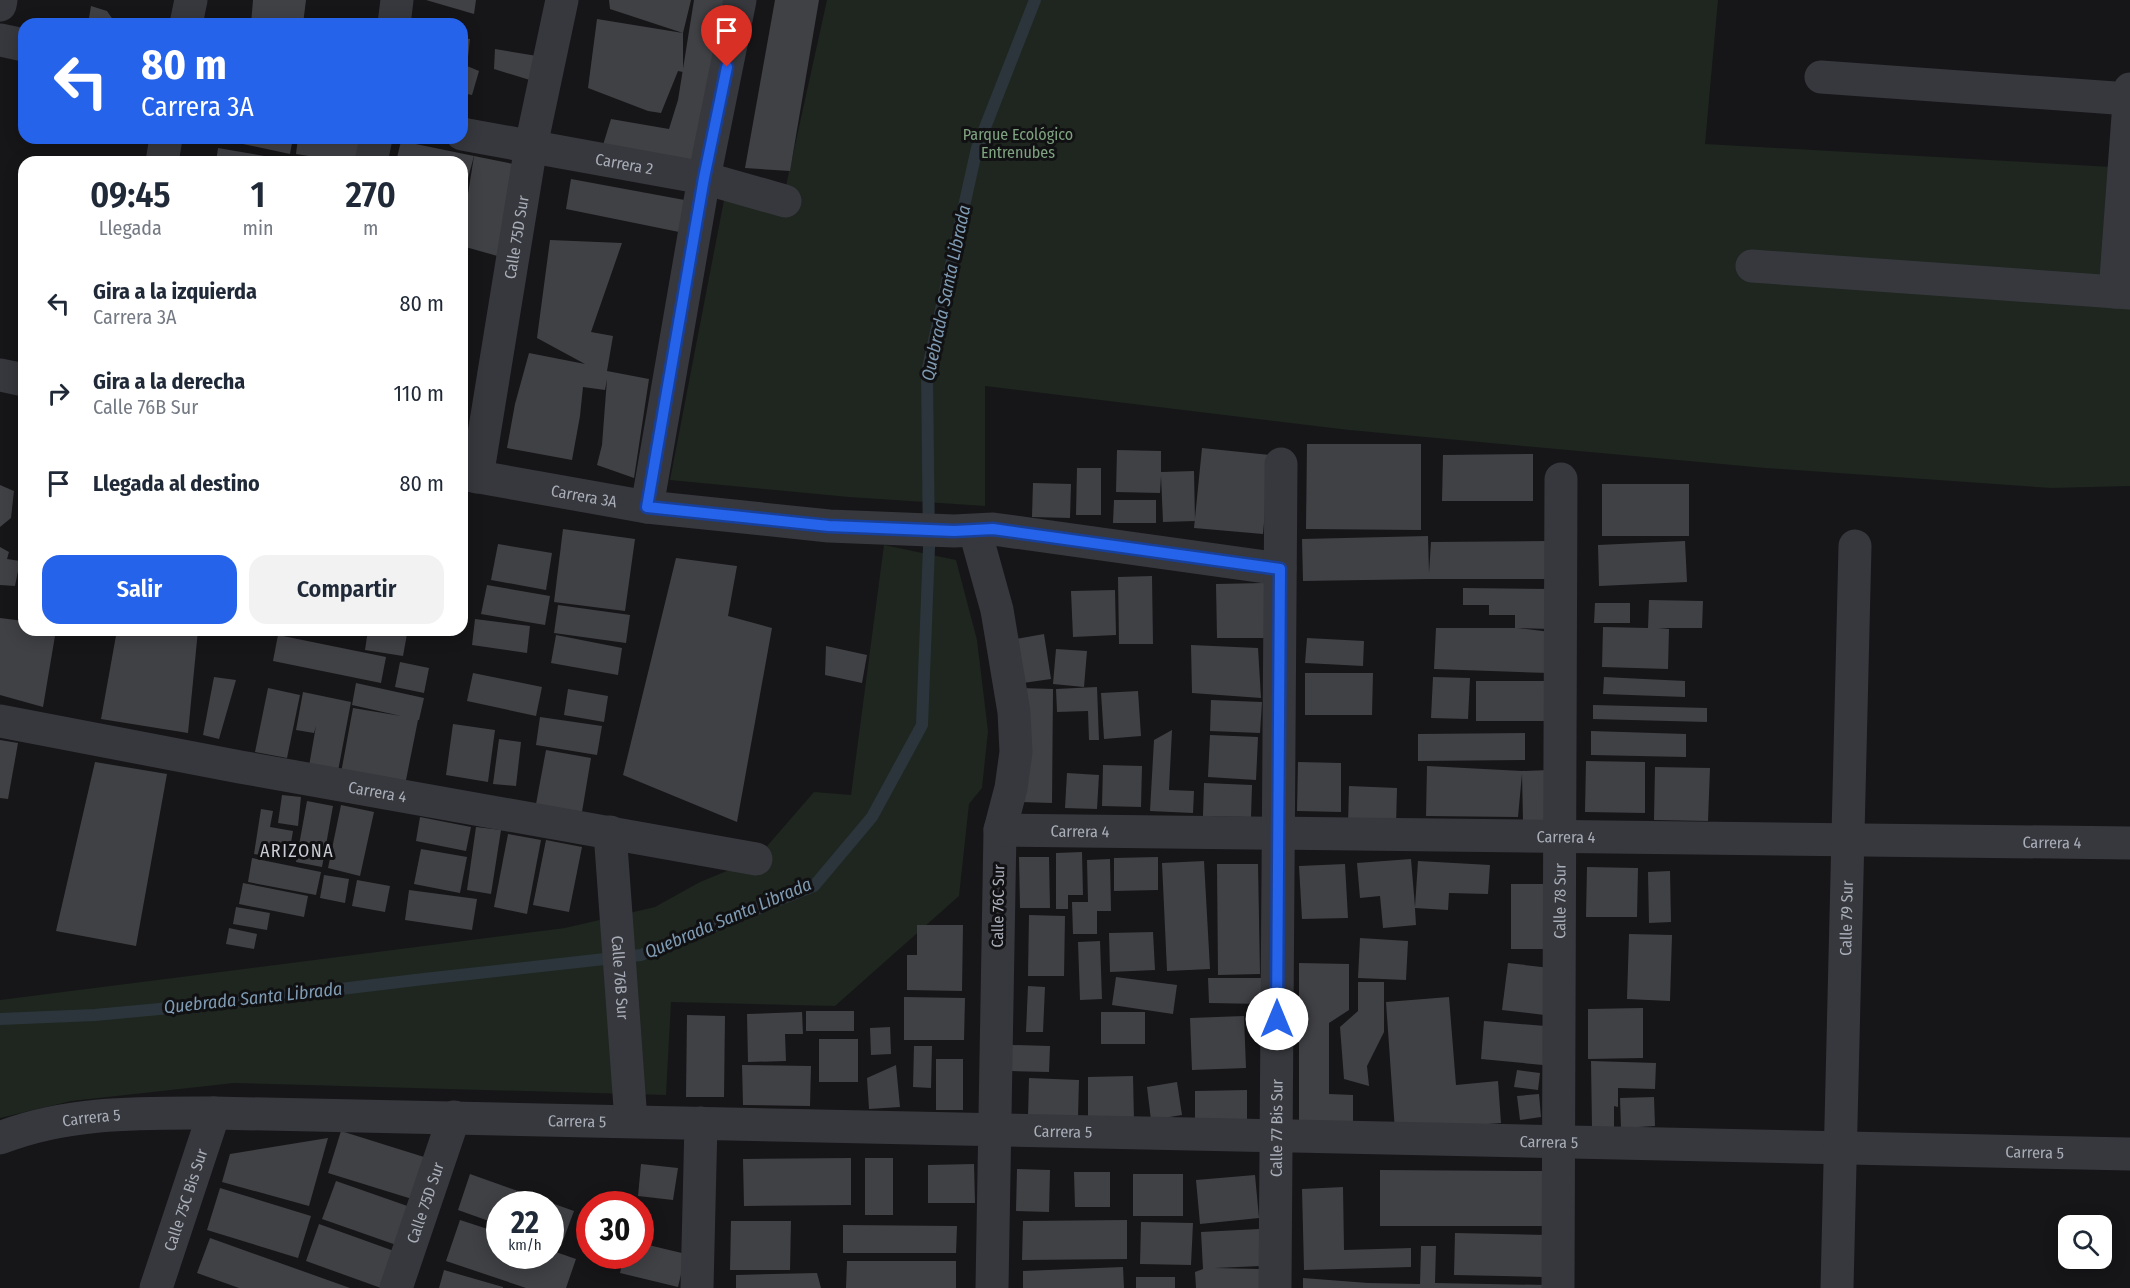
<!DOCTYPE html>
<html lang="es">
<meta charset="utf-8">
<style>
:root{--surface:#fff;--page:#f2f2f3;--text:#1f2937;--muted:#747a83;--accent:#2563eb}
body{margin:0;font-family:"Fira Sans Condensed",sans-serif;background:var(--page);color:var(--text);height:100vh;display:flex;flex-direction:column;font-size:22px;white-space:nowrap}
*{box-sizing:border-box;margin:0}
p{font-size:20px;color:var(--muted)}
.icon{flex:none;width:33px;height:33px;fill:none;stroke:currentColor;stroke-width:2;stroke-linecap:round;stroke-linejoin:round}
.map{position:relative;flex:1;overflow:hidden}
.sheet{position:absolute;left:18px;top:156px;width:450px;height:480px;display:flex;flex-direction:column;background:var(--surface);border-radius:18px;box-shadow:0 3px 15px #0003}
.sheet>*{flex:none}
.top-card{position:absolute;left:18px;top:18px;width:450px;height:126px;border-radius:18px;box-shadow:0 3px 15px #0003;background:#2563eb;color:#fff;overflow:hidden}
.fabs{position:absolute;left:2058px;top:1215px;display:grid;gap:12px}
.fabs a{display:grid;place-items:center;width:54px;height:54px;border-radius:12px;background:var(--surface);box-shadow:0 3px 15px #0003;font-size:30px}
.speed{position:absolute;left:486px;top:1191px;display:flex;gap:12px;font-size:30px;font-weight:700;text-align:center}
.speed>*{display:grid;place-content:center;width:78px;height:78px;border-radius:50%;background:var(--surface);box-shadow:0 3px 15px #0003;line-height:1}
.speed small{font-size:15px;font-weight:400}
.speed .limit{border:9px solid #d22;background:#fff;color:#111}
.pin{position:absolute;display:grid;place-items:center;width:51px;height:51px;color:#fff;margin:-62px -26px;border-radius:50% 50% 50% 0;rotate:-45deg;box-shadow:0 0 6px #0007}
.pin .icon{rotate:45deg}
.me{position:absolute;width:66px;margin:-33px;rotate:0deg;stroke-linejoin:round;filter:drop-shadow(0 0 4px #0008)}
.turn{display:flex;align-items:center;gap:21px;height:126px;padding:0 24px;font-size:27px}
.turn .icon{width:78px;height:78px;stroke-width:2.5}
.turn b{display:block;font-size:42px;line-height:51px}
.eta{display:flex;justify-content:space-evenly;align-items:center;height:102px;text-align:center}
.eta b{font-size:36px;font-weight:600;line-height:42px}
.primary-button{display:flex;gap:12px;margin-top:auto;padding:12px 24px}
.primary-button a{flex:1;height:69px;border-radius:18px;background:var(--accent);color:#fff;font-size:24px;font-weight:600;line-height:69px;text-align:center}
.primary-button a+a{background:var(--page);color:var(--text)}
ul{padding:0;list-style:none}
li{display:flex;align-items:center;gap:18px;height:90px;padding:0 24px}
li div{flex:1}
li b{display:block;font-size:22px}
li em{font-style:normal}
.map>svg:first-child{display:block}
.green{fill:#1e261f}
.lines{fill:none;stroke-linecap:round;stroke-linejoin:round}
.stream{stroke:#2c353c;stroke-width:12}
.building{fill:#404145}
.minor{stroke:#37383d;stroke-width:33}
.route-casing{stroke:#184099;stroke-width:15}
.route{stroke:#2563eb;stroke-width:10}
.labels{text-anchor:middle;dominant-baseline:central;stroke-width:6;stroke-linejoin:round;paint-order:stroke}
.park-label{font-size:16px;fill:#7fa381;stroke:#111113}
.street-label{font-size:16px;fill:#a8adb8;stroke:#111113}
.water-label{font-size:18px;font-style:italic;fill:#7f9bb3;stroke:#111113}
.neighbourhood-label{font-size:18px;letter-spacing:1.5px;fill:#c9ccd4;stroke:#111113}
</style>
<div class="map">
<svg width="2130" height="1288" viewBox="0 0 2130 1288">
<rect width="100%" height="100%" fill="#161618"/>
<g class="green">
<path d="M827,0H1718L1705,144L2130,168V486L2051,488L1766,468L1349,430L985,386V506L849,497L670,480L725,195L782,204Z"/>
<path d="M884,545L956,560L977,640L988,731L982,788L969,804L959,896L835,1006L671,1002L666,1095L234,1083L71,1101L0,1118V1000L565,928L655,907L700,882L756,859L814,792L851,795Z"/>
</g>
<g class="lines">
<path class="stream" d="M0,1019L95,1015L224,1003L424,979L641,955L814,886L872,817L922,725L929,547L927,372L977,148L1035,0"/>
</g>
<g class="building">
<path d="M253,0H306L303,24H251Z"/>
<path d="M426,0H476L474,14Z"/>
<path d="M609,0H691L683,33V72L678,71L661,113L648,111L588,88L597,19L683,33L610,9Z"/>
<path d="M694,0H726L695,160L603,145L611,119L669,129L678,100Z"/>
<path d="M775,0H819L790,171L745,168Z"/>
<path d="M91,6L107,11L116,24H88Z"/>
<path d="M462,38L470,39L467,66L479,71L472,95L462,93Z"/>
<path d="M495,49L537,56L533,81L494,69Z"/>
<path d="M224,138H293L290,154L224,140Z"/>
<path d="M298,138H371L367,162H346L296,154Z"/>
<path d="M401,141L474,156L463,197L462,162H396Z"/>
<path d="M218,148L282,159L281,162H216Z"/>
<path d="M474,156L518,165L501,257L462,246V232Z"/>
<path d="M571,179L690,201L684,233L566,209Z"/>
<path d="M550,240L622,243L591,332L613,336L607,371L649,379L634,478L597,465L602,445L607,379L605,390L583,387L580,416L572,460L507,448L515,404L529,353L585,364L537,338Z"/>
<path d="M1307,444H1421V530L1306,529Z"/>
<path d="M1202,448L1270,455L1263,534L1194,528Z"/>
<path d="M1117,450L1161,451V472L1194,471L1195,521L1163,522L1161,476L1160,493L1116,492Z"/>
<path d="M1533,454V501H1442L1443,455Z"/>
<path d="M1077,468H1101V515H1076Z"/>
<path d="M1033,483L1071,484L1070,518L1032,517Z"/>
<rect x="1602" y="484" width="87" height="52"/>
<path d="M0,485L14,491L11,518L0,527Z"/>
<path d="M1114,500H1156V523H1113Z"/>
<path d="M462,508L467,509L463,534H462Z"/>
<path d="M563,529L635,539L625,611L554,602Z"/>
<path d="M1428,536L1429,573L1431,542L1548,541L1549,579H1429L1303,581L1302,539Z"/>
<path d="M1685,541L1687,582L1599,586L1598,545Z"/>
<path d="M498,544L552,553L546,590L491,580Z"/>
<path d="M0,547L9,552L7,559L20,561L15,586L0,585Z"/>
<path d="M676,558L737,566L728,616L772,628L737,822L623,775Z"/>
<path d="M1152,576L1153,644H1119L1118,577Z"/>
<path d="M1264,583L1265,638H1217L1216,584Z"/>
<path d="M487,585L550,596L545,625L481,614Z"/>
<path d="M1463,588L1553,589L1551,629L1517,628L1551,632L1549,673L1434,669L1436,628H1515V615H1489V605H1463Z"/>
<path d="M1115,590L1116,635L1073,637L1071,591Z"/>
<path d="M1649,600L1703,601L1702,628H1658L1669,629L1668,669L1602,667L1603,627L1648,628Z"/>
<path d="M1595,603H1630V623H1594Z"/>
<path d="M558,605L630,615L626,643L554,633Z"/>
<path d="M0,618L24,621V630H56L43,707L0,695Z"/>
<path d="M475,619L530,626L527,653L472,645Z"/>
<path d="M117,630H198L188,733L101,719Z"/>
<path d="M368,630H385L407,634L403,656L365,650Z"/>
<path d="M1044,634L1051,679L1023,683L1016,639Z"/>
<path d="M278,635L386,657L381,683L273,661Z"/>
<path d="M556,635L622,648L618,675L551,663Z"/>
<path d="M1307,638L1364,641L1363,666L1305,663Z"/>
<path d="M1191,645L1258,648L1261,698L1192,693Z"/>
<path d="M826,646L867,655L862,683L825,675Z"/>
<path d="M1056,649L1087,651L1084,687L1053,684Z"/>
<path d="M400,662L429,668L424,693L395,687Z"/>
<path d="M473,673L542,687L536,716L467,701Z"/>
<path d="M1305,673H1373L1372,715H1305Z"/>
<path d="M214,677L236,680L219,739L203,735Z"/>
<path d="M1433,677L1470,678L1468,719L1431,718Z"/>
<path d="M1604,677L1685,681V697L1603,694Z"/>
<rect x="1476" y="681" width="71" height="40"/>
<path d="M356,683L424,698L419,720H418L405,785L341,773L353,708L401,716L352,705Z"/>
<path d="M1097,687L1099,740H1089L1088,711L1057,712L1056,689Z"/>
<path d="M268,688L300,695L287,758L255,752Z"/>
<path d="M1021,688L1053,689L1052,803L1021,802Z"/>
<path d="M568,689L608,696L604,722L564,715Z"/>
<path d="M1138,691L1141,736L1104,739L1101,693Z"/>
<path d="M303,692L351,702L338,771L309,766L316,726L314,733L296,730Z"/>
<path d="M1211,700L1262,702L1260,733L1210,731Z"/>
<path d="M1593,705L1707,708V722L1593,719Z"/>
<path d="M540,717L602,726L597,755L536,745Z"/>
<path d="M453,724L495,730L488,782L446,775Z"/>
<path d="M1172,730L1169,790L1194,791L1193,813L1150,811L1154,740Z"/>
<path d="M1591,731L1686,734V757L1591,755Z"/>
<path d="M1525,733V760L1418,761V734Z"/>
<path d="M1210,735L1258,737L1256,780L1208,777Z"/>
<path d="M499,739L521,742L516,786L493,784Z"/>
<path d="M0,740L18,743L8,799L0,798Z"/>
<path d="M546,750L591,758L582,812L536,804Z"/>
<path d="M1586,761L1645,762V813L1585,812Z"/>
<path d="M95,762L167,774L136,946L56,931Z"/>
<path d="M1298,762L1341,763V812L1297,811Z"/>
<path d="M1103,765L1142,766L1141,807L1102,806Z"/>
<path d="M1427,766L1522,771L1550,770V821H1523L1522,774L1518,817L1426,816Z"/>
<path d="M1655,767L1710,768L1708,821L1654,820Z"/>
<path d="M1067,773L1099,775L1097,809L1065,808Z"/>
<path d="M1204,783L1252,785L1251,817L1203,816Z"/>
<path d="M1349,786L1397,788L1396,826L1348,825Z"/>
<path d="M282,795L301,797L298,826L278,823Z"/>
<path d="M307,801L333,806L322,867L296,862Z"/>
<path d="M341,805L374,812L360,876L328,868Z"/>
<path d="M261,809L273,811L270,827L293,831L288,860L254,854Z"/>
<path d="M420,817L471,827L466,851L416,841Z"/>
<path d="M476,827L501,830L491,894L467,890Z"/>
<path d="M508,834L541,840L527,914L494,907Z"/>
<path d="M546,840L582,847L569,912L533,905Z"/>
<path d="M421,849L467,857L460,893L414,884Z"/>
<path d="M1082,852L1083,895H1068V909H1056V853Z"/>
<path d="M1019,857H1049L1050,908H1020Z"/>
<path d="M1158,857V890L1114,891V858Z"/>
<path d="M252,858L321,872L316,895L248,882Z"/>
<path d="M1110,859L1111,911H1097V934H1073L1072,902H1088L1087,860Z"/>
<path d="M1411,859L1415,907L1418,861L1490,865L1488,894L1449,893L1448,910L1415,908L1416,925L1383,928L1380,896L1360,898L1357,863Z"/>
<path d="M1204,861L1210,969L1167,971L1162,863Z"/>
<path d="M1217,864H1258L1260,974L1218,975Z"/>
<path d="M1345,864L1348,918L1302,919L1299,866Z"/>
<path d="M1587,867L1638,868L1637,917H1586Z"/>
<path d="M1670,871L1671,922L1649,923L1648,872Z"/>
<path d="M324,875L349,879L345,903L320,898Z"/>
<path d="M357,880L390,886L385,912L352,906Z"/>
<path d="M243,883L308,896L304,917L239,904Z"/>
<rect x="1511" y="884" width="42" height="65"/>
<path d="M409,890L477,899L472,930L405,920Z"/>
<path d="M236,907L270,913L267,930L233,924Z"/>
<path d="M1029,915L1065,916L1064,976H1028Z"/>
<path d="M917,925H963L962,991L907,990V955H917Z"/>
<path d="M229,928L257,934L254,949L226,944Z"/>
<path d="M1153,932L1155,970L1110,972L1109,933Z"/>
<path d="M1629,934L1672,935L1670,1001L1627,999Z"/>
<path d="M1360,938L1408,941L1406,980L1358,978Z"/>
<path d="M1100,941L1102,999L1080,1000L1078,942Z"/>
<path d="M1299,963L1349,964V1010L1329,1023V1094L1353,1095V1122L1299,1121Z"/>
<path d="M1508,963L1559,969L1553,1016L1502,1010Z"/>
<path d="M1116,977L1177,985L1173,1014L1112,1005Z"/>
<path d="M1208,978H1263V1004L1209,1003Z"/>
<path d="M1358,982H1384V1032L1367,1066L1369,1086L1344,1079L1340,1027L1358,1011Z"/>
<path d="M1028,986L1045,987L1043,1032H1026Z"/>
<path d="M904,997L965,998L964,1040H904Z"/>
<path d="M1449,997L1456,1085L1498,1081L1501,1123L1395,1131L1386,1002Z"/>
<path d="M1643,1008V1058L1588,1059V1009Z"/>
<rect x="806" y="1011" width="48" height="20"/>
<path d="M802,1012L803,1034H785L786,1061L748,1062L747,1014Z"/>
<rect x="1101" y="1012" width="44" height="32"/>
<path d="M687,1015L725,1016L724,1097H686Z"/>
<path d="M1244,1016L1246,1068L1192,1070L1190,1018Z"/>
<path d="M1484,1021L1546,1026L1543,1065L1481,1059Z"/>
<path d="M890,1027L891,1054L871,1055L870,1028Z"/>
<rect x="819" y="1039" width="39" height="43"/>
<path d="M1012,1045L1050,1046L1049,1072L1011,1071Z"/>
<path d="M914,1046H932L931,1088L913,1087Z"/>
<rect x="936" y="1059" width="27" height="51"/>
<path d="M1591,1061L1656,1063L1655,1089L1618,1088V1107L1614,1106V1128L1592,1129Z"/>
<path d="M742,1065L811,1066L810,1106L743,1105Z"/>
<path d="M896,1065L900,1107L869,1109L867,1078Z"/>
<path d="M1517,1070L1540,1073L1538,1090L1514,1087Z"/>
<path d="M1133,1076L1134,1121L1088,1122V1077Z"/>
<path d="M1029,1078L1079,1080L1078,1118L1028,1116Z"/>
<path d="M1177,1082L1182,1115L1151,1120L1147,1087Z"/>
<path d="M1247,1090V1119H1195V1091Z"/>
<path d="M1539,1094L1541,1117L1520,1120L1517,1096Z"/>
<path d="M1654,1097L1655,1126L1621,1128L1620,1098Z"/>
<path d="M341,1131L424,1157L412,1199L328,1173Z"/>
<path d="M328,1138L309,1206L222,1182L230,1154Z"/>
<path d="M851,1158V1205L744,1206L743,1159Z"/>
<rect x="865" y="1158" width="28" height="57"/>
<path d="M641,1164L678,1168L673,1200L638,1196Z"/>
<path d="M974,1164L975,1203H928V1165Z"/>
<path d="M1017,1169L1050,1170L1049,1212L1016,1211Z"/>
<path d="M1380,1170L1542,1171V1226H1380Z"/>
<path d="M1074,1172H1110V1207H1075Z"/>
<path d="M470,1174L574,1211L561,1246L550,1242V1204H500V1225L458,1210Z"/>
<rect x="1133" y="1174" width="50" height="42"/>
<path d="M1255,1175L1259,1218L1200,1224L1196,1180Z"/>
<path d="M336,1181L416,1209L402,1247L322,1219Z"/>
<path d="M1343,1187L1344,1250L1411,1248V1267L1304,1270L1302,1189Z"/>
<path d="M220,1188L311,1216L298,1258L207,1230Z"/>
<path d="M460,1220L500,1233V1256H550V1250L576,1259L566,1288H526L446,1261Z"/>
<path d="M1127,1220V1259L1022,1260L1023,1221Z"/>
<path d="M731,1221H791L790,1270H730Z"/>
<path d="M1141,1222L1193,1223L1191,1265L1140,1264Z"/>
<path d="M319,1224L394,1251L381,1288L306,1261Z"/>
<path d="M843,1225L957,1226L956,1253H843Z"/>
<path d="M1259,1229L1261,1266L1215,1268L1259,1269L1260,1288H1196L1195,1272L1203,1269L1201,1232Z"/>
<path d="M1455,1233L1546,1235L1545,1277L1454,1275Z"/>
<path d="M210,1238L350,1288H239L197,1273Z"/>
<path d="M640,1243L686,1254L678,1287L620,1273L624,1256H640Z"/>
<path d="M1421,1246H1436L1435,1283L1547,1285V1288H1303V1278L1368,1283L1420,1284Z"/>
<path d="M847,1261H956V1288H846Z"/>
<path d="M1123,1267L1124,1288H1023V1271Z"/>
<path d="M444,1270L503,1287V1288H439Z"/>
<path d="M817,1273L821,1288H736V1275Z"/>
<rect x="1136" y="1277" width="39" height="11"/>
</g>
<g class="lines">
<g class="minor">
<path d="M0,5L1,0"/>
<path d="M186,24L191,0"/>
<path d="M394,24L397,0"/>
<path d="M0,40L24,45"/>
<path d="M1821,77L2129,99"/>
<path id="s1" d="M462,134L704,178L785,201"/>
<path d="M162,162L166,138"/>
<path d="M371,162L376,138"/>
<path d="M1752,266L2130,293"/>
<path d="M2115,292L2130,89"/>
<path d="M0,375L24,380"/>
<path id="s2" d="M462,474L647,507L829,526L954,531L993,529L1280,569"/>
<path id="s3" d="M477,477L531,146L562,0"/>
<path d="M647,507L704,178L740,0"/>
<path d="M975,531L997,610L1014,712L1016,752L1011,788L1000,830L992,1288"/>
<path id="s4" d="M0,721L240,767L756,859"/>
<path id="s5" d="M1000,830L2130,843"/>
<path id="s6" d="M610,832L631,1121"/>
<path id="s7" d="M0,1138C68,1111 143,1113 214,1113L2130,1154"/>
<path id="s8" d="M156,1288L214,1113"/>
<path id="s9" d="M396,1288L454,1117"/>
<path d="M697,1288L701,1123"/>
<path id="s10" d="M1275,1288L1281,464"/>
<path id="s11" d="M1558,1288L1561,479"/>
<path id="s12" d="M1837,1288L1855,546"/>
</g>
</g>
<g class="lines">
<g class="route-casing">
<path id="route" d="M727,67L704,178L647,507L829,526L954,531L993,529L1280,569L1277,1019"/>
</g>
<use href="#route" class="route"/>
</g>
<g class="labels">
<g class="park-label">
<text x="1018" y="134">Parque Ecológico<tspan x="1018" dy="18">Entrenubes</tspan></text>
</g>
<g class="street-label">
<text stroke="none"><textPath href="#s1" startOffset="165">Carrera 2</textPath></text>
<text stroke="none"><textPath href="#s3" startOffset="243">Calle 75D Sur</textPath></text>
<text stroke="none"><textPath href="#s2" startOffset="124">Carrera 3A</textPath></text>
<text stroke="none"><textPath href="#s4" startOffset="384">Carrera 4</textPath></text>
<text stroke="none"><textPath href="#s5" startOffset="80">Carrera 4</textPath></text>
<text stroke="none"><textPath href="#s5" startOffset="566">Carrera 4</textPath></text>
<text stroke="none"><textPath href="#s5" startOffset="1052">Carrera 4</textPath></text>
<text stroke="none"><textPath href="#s11" startOffset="387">Calle 78 Sur</textPath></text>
<text transform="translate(998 906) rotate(-89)">Calle 76C Sur</text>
<text stroke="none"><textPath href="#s12" startOffset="370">Calle 79 Sur</textPath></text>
<text stroke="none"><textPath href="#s6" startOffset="146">Calle 76B Sur</textPath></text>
<text stroke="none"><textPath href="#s7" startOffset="94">Carrera 5</textPath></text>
<text stroke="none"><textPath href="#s7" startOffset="580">Carrera 5</textPath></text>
<text stroke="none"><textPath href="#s10" startOffset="160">Calle 77 Bis Sur</textPath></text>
<text stroke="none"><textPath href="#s7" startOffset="1066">Carrera 5</textPath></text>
<text stroke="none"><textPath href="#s7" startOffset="1552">Carrera 5</textPath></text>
<text stroke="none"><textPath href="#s7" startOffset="2038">Carrera 5</textPath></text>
<text stroke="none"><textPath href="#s8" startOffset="93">Calle 75C Bis Sur</textPath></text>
<text stroke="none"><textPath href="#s9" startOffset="90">Calle 75D Sur</textPath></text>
</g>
<g class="water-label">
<text transform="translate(946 293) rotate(-78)">Quebrada Santa Librada</text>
<text transform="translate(728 918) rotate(-23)">Quebrada Santa Librada</text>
<text transform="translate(253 998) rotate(-6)">Quebrada Santa Librada</text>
</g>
<g class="neighbourhood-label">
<text x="297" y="851">ARIZONA</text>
</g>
</g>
</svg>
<div class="fabs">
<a><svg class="icon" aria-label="search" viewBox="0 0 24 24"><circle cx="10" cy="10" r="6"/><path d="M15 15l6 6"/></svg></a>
</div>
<div class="speed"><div>22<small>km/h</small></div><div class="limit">30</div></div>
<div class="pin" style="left:727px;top:67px;background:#d93025"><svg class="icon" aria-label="arrive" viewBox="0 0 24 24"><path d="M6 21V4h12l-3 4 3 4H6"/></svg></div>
<svg class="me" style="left:1277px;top:1019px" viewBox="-20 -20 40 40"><circle r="19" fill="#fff"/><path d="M0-13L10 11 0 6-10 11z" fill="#2563eb"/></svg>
<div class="top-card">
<div class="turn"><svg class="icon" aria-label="left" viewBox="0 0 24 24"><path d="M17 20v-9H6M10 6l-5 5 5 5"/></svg><div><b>80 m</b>Carrera 3A</div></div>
</div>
<section class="sheet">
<div class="eta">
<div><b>09:45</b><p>Llegada</p></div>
<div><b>1</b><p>min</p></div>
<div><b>270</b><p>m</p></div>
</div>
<ul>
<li><svg class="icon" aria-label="left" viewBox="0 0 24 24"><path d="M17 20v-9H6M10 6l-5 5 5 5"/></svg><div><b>Gira a la izquierda</b><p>Carrera 3A</p></div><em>80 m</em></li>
<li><svg class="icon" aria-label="right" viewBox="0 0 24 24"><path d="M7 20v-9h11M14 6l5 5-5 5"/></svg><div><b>Gira a la derecha</b><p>Calle 76B Sur</p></div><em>110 m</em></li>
<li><svg class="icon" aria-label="arrive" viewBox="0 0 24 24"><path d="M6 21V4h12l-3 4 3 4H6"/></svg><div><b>Llegada al destino</b></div><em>80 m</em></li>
</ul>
<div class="primary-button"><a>Salir</a><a>Compartir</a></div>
</section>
</div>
